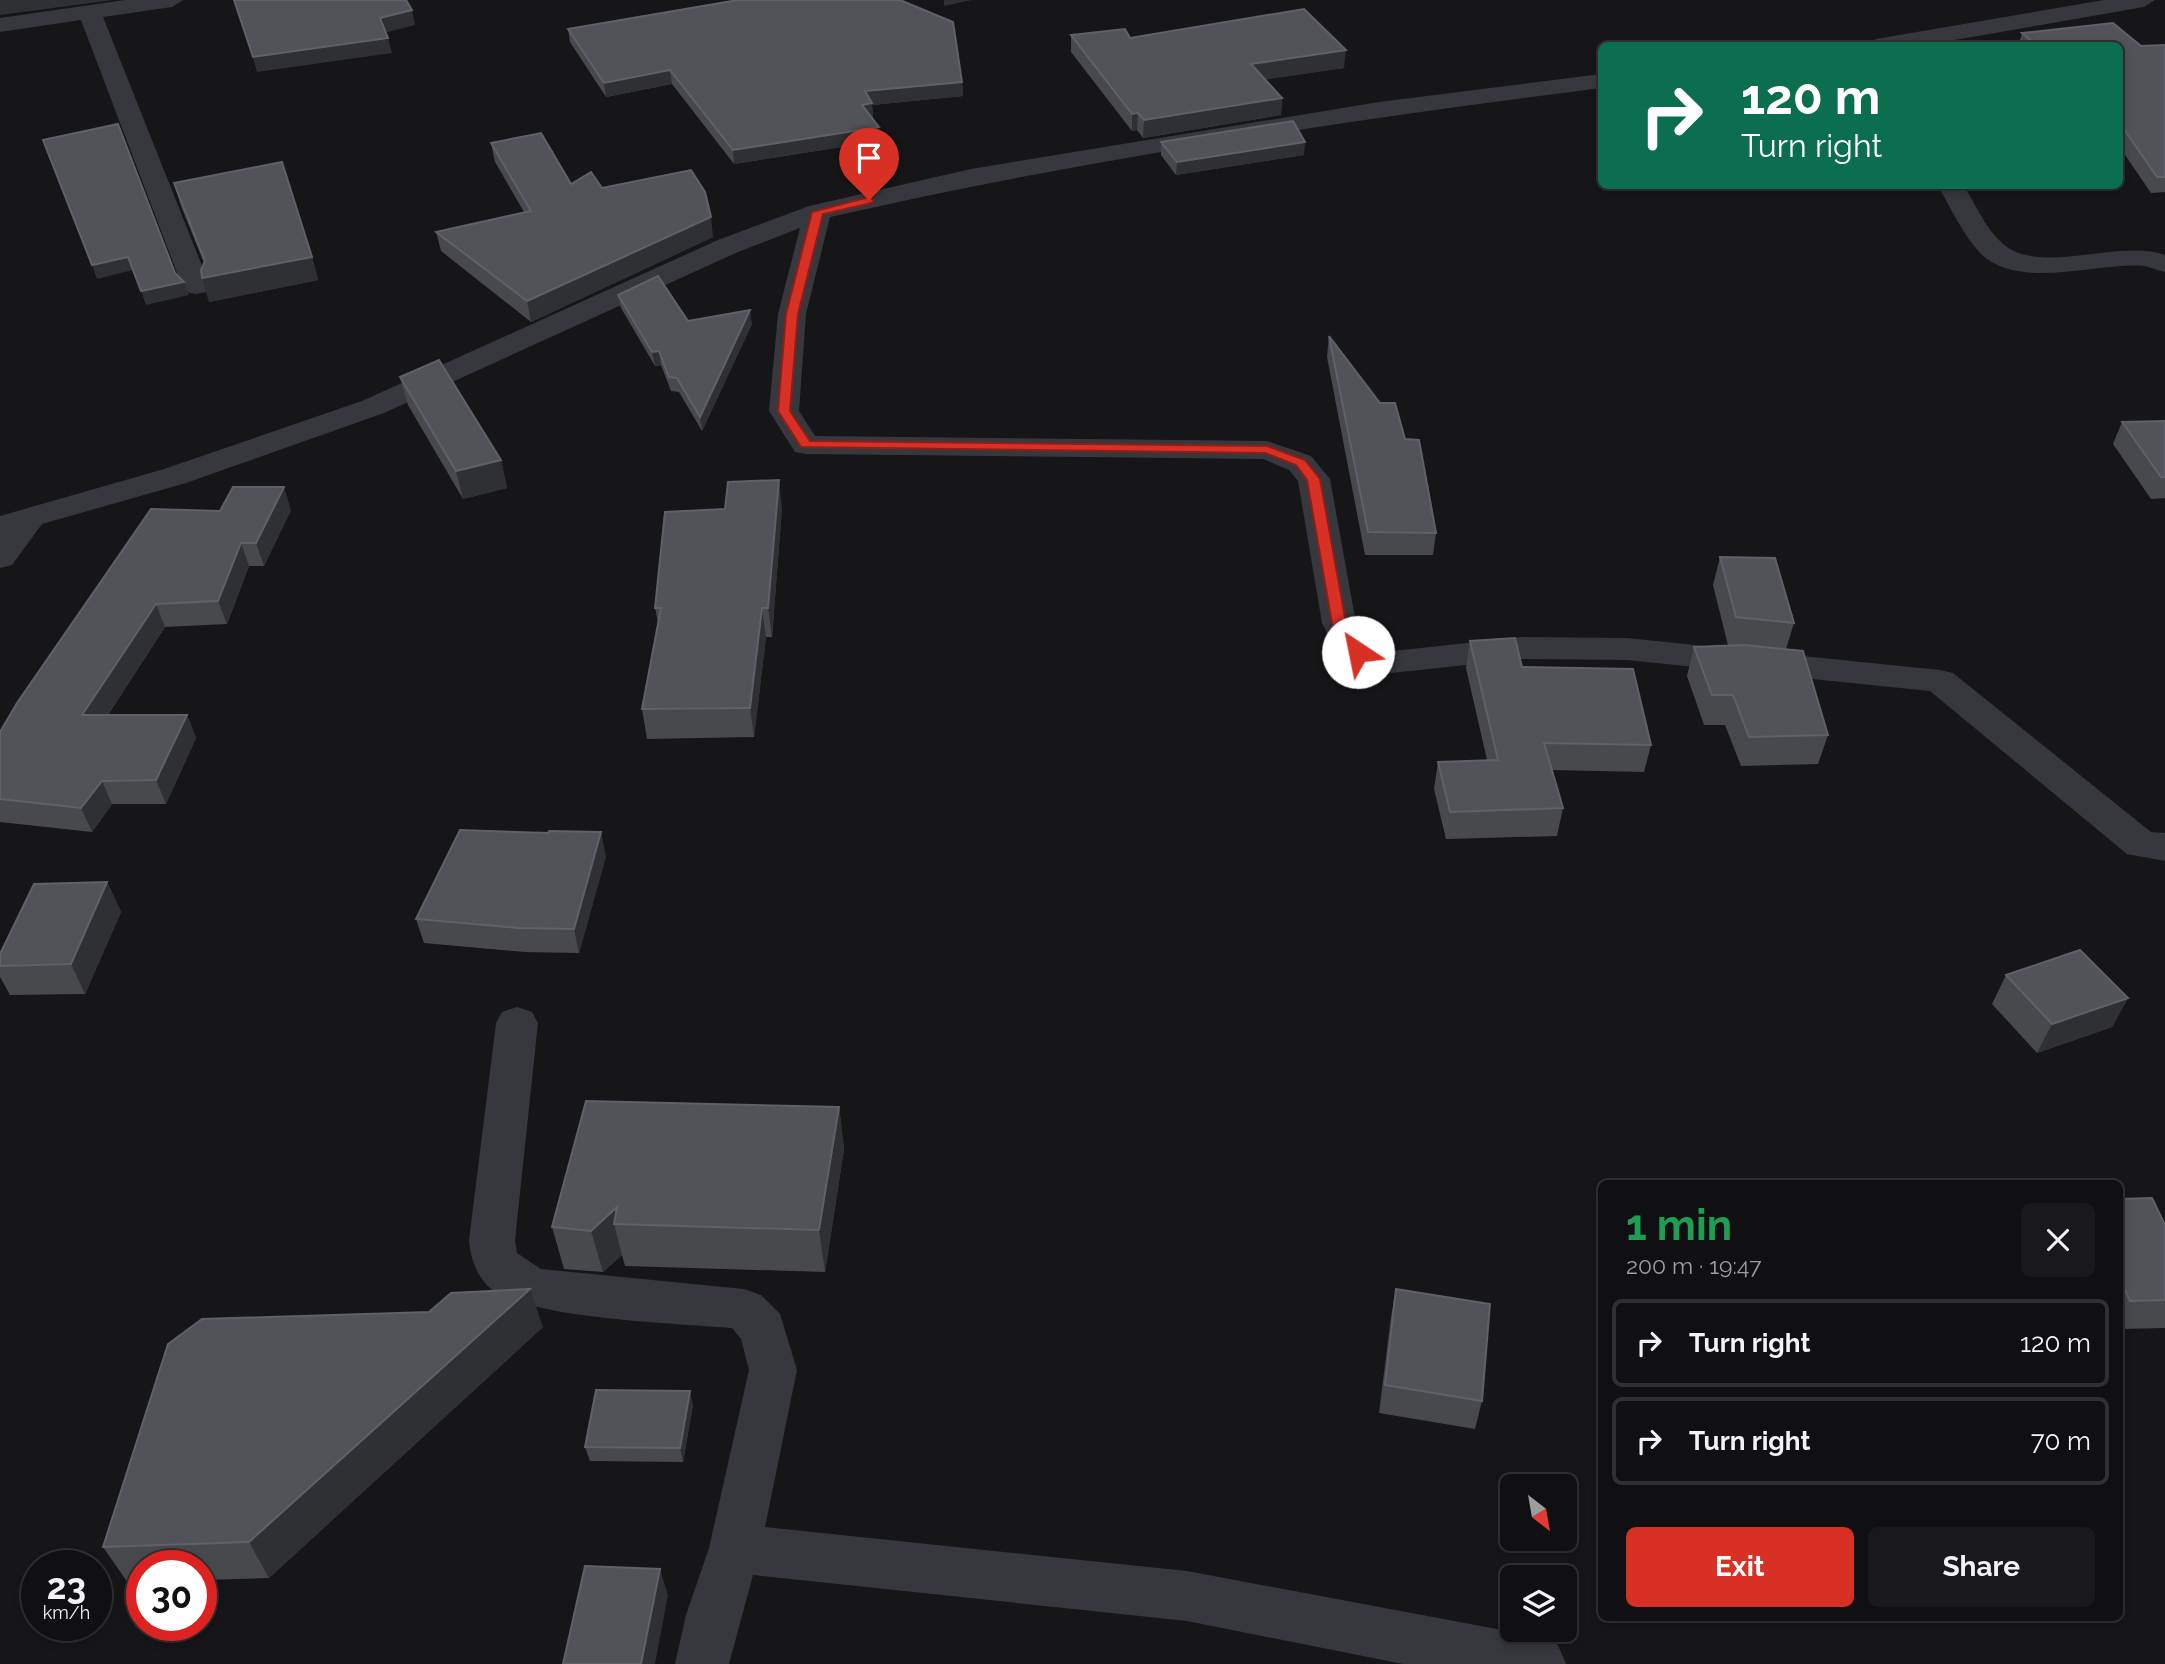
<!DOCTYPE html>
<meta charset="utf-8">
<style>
:root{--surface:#101012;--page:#19191b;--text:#f1f3f6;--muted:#9c9d9f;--line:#303032;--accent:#d93025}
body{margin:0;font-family:Raleway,sans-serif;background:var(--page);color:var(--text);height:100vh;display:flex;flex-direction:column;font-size:26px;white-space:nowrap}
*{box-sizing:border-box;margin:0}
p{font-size:23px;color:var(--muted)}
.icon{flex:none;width:38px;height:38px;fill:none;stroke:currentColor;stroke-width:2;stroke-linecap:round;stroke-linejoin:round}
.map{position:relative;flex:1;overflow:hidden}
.drawer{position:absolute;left:1598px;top:1180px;width:525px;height:441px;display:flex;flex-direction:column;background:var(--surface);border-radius:10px;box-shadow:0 4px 10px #0003,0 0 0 2px var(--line)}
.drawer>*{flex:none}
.top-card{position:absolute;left:1598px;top:42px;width:525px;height:147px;border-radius:10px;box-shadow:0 4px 10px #0003,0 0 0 2px var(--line);background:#0b6e4f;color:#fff;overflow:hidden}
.needle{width:46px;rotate:149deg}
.fabs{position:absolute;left:1500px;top:1474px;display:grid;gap:14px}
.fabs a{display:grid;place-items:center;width:77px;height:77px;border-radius:10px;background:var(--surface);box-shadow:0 4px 10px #0003,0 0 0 2px var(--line);font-size:35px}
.speed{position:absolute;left:21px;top:1550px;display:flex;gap:14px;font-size:35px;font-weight:700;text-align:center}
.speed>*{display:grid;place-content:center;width:91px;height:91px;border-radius:50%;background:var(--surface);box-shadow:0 4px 10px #0003,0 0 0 2px var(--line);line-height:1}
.speed small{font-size:18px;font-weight:400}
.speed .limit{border:10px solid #d22;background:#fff;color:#111}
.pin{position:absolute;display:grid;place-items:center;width:60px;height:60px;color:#fff;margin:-72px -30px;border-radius:50% 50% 50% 0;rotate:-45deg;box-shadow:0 0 7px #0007}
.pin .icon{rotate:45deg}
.me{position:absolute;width:77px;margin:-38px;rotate:326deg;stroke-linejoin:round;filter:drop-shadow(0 0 5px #0008)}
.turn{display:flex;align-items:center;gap:24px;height:147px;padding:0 28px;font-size:32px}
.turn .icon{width:91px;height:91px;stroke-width:2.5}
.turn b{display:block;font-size:49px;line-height:60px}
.round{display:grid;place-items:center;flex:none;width:74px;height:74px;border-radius:10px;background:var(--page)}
.head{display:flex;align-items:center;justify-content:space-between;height:119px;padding:0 28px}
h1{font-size:42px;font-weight:700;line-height:52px;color:#1e9e55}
.button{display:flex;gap:14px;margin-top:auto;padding:14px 28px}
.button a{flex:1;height:80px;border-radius:10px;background:var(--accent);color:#fff;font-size:28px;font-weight:700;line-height:80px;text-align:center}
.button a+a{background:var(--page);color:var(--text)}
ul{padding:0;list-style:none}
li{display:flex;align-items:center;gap:21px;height:88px;margin:0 14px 10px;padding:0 14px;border:4px solid var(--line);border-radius:10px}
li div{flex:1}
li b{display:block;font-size:26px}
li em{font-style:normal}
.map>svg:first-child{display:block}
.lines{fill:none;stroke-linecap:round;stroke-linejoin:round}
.minor{fill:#37383d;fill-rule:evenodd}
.wall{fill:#47494d}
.shaded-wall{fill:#2f3033}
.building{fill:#525359;stroke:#5f6168;stroke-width:2}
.route{fill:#d93025;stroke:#8d1f18;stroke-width:2}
</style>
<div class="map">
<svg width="2165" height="1664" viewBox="0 0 2165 1664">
<rect width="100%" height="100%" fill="#161618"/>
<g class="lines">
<g class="minor">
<path d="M125,0H183L172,7L103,17L210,286L206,292L196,294L186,292L182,286L81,20L0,32V18Z"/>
<path d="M2104,0H2155L2144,7L1920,46H1865L1876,39Z"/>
<path d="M1601,74V88C1343,121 1084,159 830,217L806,314L799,411L815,436L1267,441L1311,456L1330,479L1356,623L1362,636L1370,643L1393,651L1522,637L1627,638L1940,670L1953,673L2151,832L2165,833V861L2127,854L1930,691L1627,660L1522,659L1391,673L1346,659L1335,649L1322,623L1298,481L1289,470L1263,459L806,454L795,452L769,411L778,314L800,228L738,252L384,413L186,483L42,524L12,565L0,568V516L164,469L362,401L718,240L809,206L971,169L1379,102Z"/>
<path d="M1938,186H1964C1976,205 1985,228 2002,243C2039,277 2120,238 2165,255V272C2158,271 2151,267 2144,266C2098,262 2020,291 1981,254C1963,235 1951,208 1938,186Z"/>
<path d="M517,1007L532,1012L538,1023L515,1240L517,1253L541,1269L744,1289L761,1295L780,1314L797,1370L765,1527L1187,1571L1539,1637L1558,1645L1566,1664H1403L1187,1621L753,1575L729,1664H675L686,1615L709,1548L749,1370L741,1339L732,1328C677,1323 529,1319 490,1288C477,1277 470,1257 469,1240L496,1023L502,1012Z"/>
</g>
</g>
<g class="wall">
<path d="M568,29L962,82L963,96L872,105L873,117L872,118L879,127L880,141L734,164L672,84L606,97L570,42Z"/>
<path d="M2022,33L2141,46L2165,45V192L2151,193L2119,146V46H2018Z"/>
<path d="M1071,35L1130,38L1344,68L1265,79L1282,98L1281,115L1143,138L1137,130L1132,131L1071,52Z"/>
<path d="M1161,142L1304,155L1176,175L1161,155Z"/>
<path d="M491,143L571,184L602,188L713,237L531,322L441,251L436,232L524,212L495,162Z"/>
<path d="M174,183L312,257L318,280L209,302L204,263L181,206Z"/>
<path d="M618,295L688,321L752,324L702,431L679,392L671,391L661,365L655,366L621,308Z"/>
<path d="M1329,336L1405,439L1436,533L1433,555H1365L1327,357Z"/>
<path d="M400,377L501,460L507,488L463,499L408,405Z"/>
<path d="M2165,421V498L2151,499L2113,444L2122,422Z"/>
<path d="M782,508L772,637H766L754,737L647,739L642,709L658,623L655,608Z"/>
<path d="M291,510L264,566H249L227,624L165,627L108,715H187L196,738L166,804H112L92,832L0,822V732L220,511Z"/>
<path d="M1720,557L1794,623L1786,649L1828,735L1818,764L1741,766L1725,725H1704L1687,676L1694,647L1728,645L1713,585Z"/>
<path d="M1470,641L1522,667L1651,745L1644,772L1552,770L1563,808L1557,836L1446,839L1434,789L1438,762L1487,760L1466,668Z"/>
<path d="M606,856L579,953L525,952L424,943L416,919Z"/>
<path d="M107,882L121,912L85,994L10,995L0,977V954Z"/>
<path d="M2006,975L2128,998L2112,1027L2037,1053L1992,1004Z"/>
<path d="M839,1107L844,1149L825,1272L625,1266L622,1255L603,1272L564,1269L552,1227Z"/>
<path d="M2119,1199L2165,1225V1328L2119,1329Z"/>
<path d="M1396,1289L1482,1401L1475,1429L1379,1413L1391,1317Z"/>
<path d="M543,1327L269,1578L201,1580V1566H142V1583H128L103,1547Z"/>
<path d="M693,1405L683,1462L590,1461L585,1447Z"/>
</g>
<g class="shaded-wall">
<path d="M0,0H113L0,15Z"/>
<path d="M944,0H972L944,6Z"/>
<path d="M412,10L415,25L384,33L380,18Z"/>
<path d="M388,38L392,53L257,72L253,57Z"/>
<path d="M1346,50L1344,68L1250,82L1251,64Z"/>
<path d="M670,70L672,84L606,97L604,83Z"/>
<path d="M962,82L963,96L872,105L873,117L863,119L862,105L865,91Z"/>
<path d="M1282,98L1281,115L1143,138L1144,120Z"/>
<path d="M1138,113L1137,130L1132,131V114Z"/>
<path d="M879,127L880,141L734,164L733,150Z"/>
<path d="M1305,142L1304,155L1176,175L1177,162Z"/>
<path d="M711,217L713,237L531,322L527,301Z"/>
<path d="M128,257L133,270L97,279L92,265Z"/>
<path d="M312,257L318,280L209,302L202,278Z"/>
<path d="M184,282L189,295L146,305L141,291Z"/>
<path d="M750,310L752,324L702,431L700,417Z"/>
<path d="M659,351L661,365L655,366L652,352Z"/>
<path d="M501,460L507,488L463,499L456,471Z"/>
<path d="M779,480L782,508L772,637L768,608Z"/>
<path d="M284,487L291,510L264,566L256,543Z"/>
<path d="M241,543L249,566L227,624L218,601Z"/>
<path d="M156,604L165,627L92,739L82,715Z"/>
<path d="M762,608L766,637L754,737L750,708Z"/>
<path d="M187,715L196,738L166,804L156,780Z"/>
<path d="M102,781L112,804L92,832L81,808Z"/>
<path d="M601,832L606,856L579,953L574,929Z"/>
<path d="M107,882L121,912L85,994L71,964Z"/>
<path d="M2128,998L2112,1027L2037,1053L2052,1024Z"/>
<path d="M839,1107L844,1149L825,1272L819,1230Z"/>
<path d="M617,1207L614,1224L622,1255L603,1272L591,1231Z"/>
<path d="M530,1289L543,1327L269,1578L249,1542Z"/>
<path d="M690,1391L693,1405L683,1462L680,1448Z"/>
<path d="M660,1569L668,1595L655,1664H641Z"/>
</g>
<g class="building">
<path d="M234,0H406L412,10L380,18L388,38L253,57Z"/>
<path d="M738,0H900L953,22L962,82L865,91L872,103L862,105L879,127L733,150L670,70L604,83L568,29Z"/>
<path d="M1304,9L1346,50L1251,64L1282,98L1144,120L1138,113L1132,114L1071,35L1125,29L1130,38Z"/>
<path d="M2113,23L2141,46L2165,45V177H2157L2119,122V46H2038L2022,33Z"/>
<path d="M1293,121L1305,142L1177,162L1161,142Z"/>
<path d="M118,124L175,273L184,282L141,291L128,257L92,265L43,140Z"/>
<path d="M541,133L571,184L591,172L602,188L691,170L705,192L711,217L527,301L436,232L531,211L491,143Z"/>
<path d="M282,162L312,257L202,278L201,270L205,261L174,183Z"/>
<path d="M658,276L688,321L750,310L700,417L677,378L669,377L659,351L652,352L618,295Z"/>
<path d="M1329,336L1380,403H1395L1405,439L1419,440L1436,533L1368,532Z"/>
<path d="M439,360L501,460L456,471L400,377Z"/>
<path d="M2165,421V477H2161L2122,422Z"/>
<path d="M779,480L768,608H762L750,708L642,709L661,608H655L665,512L725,509L728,482Z"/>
<path d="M233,487H284L256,543H241L218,601L156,604L82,715H187L156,780L102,781L81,808L0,799V732L17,703L151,509L220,511Z"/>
<path d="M1720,557L1775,558L1794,623L1736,617Z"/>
<path d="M1515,638L1522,667L1633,669L1651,745L1544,743L1563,808L1450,812L1438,762L1498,760L1470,641Z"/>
<path d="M1744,645L1803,651L1828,735L1749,737L1733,695H1712L1694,647Z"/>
<path d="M460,830L548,833L549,831L601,832L574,929L518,928L416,919Z"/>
<path d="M107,882L71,964L0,966V954L34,884Z"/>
<path d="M2080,950L2128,998L2052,1024L2006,975Z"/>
<path d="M586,1101L839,1107L819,1230L614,1224L617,1207L591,1231L552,1227Z"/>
<path d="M2152,1198L2165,1225V1300L2130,1301L2119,1276V1199Z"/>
<path d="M530,1289L249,1542L103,1547L168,1344L202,1319L429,1312L451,1293Z"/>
<path d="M1396,1289L1490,1304L1482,1401L1385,1385Z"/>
<path d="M596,1390L690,1391L680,1448L585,1447Z"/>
<path d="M585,1566L660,1569L641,1664H563Z"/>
</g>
<path class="route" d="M869,197L874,200L872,203L823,214L798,314L790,411L810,441L1267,446L1305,460L1320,479L1346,623L1353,639L1366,652L1363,655H1353L1342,644L1332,623L1307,480L1296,465L1265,453L801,447L778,411L786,314L812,212Z"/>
</svg>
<div class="fabs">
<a><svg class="needle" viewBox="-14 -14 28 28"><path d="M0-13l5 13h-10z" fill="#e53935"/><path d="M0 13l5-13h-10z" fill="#9c9d9f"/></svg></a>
<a><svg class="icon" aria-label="layers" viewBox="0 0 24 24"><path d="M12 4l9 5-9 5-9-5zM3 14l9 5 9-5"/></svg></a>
</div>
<div class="speed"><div>23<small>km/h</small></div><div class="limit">30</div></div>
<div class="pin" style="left:869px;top:200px;background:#d93025"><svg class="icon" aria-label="arrive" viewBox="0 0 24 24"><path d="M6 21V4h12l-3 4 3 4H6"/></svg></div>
<svg class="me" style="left:1358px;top:652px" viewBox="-20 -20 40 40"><circle r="19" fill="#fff"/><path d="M0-13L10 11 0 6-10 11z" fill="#d93025"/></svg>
<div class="top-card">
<div class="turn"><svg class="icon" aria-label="right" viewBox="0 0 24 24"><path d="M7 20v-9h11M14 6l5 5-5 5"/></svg><div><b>120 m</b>Turn right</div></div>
</div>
<section class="drawer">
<div class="head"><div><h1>1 min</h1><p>200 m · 19:47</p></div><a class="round"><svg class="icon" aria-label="close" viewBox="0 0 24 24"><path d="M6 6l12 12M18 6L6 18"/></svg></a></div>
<ul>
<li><svg class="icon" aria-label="right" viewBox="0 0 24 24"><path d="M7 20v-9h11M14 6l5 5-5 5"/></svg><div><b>Turn right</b></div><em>120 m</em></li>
<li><svg class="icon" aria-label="right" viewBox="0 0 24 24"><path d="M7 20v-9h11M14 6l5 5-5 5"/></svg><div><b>Turn right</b></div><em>70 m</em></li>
</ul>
<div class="button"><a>Exit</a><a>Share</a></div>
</section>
</div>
